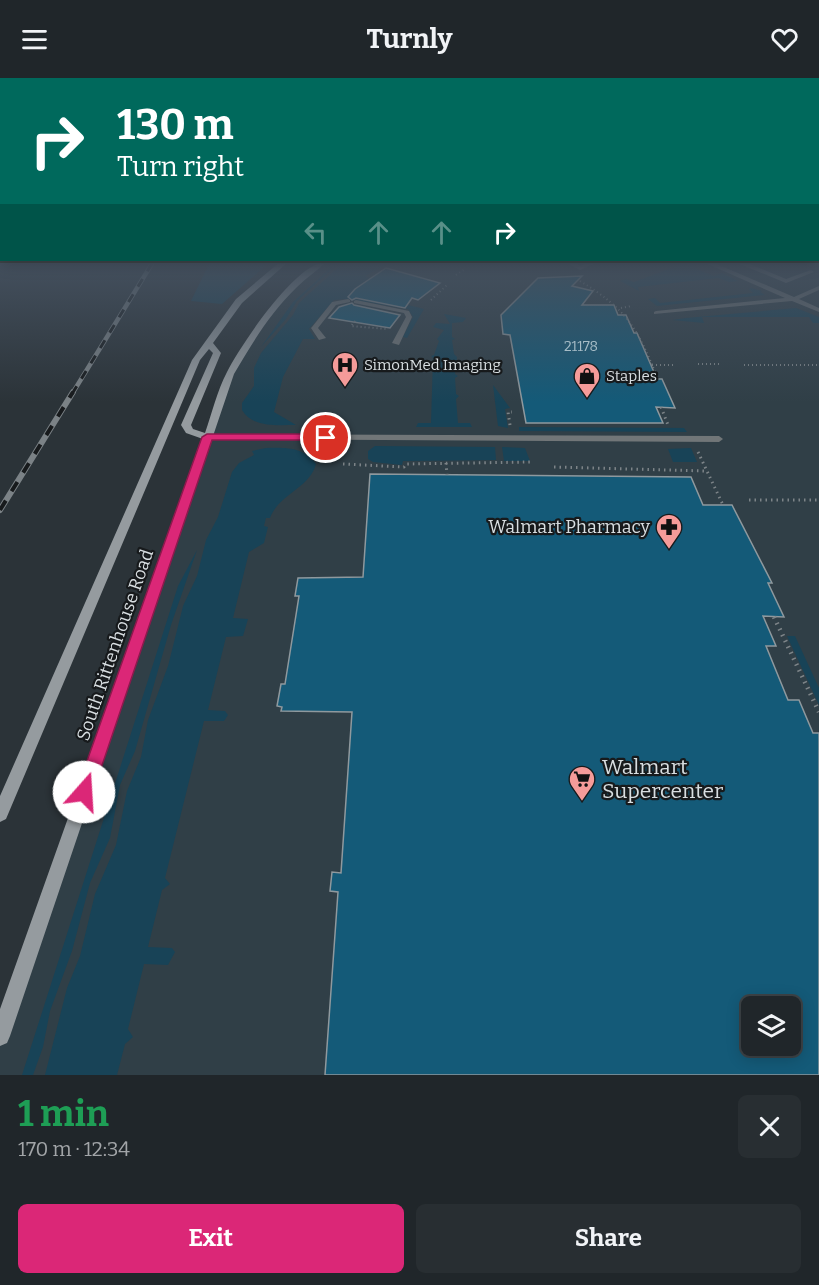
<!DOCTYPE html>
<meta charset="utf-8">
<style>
:root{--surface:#20262a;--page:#282e32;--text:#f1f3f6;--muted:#a2a5a8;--line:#3d4347;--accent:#db2777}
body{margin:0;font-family:Bitter,serif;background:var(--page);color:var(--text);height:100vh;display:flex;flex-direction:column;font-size:22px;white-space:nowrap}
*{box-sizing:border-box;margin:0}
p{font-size:20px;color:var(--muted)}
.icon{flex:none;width:33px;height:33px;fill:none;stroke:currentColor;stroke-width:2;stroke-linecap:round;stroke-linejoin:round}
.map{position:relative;height:997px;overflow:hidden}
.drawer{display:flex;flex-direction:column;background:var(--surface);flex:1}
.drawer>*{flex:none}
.hud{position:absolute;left:0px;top:0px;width:819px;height:183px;box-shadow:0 3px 15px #0003,0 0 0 2px var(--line);background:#00695c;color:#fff;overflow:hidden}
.buttons{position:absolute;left:741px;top:918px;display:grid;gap:12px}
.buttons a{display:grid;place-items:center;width:60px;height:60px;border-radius:9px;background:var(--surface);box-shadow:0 3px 15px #0003,0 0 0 2px var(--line);font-size:30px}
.pin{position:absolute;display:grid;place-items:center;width:51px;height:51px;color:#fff;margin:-26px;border:3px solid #fff;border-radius:50%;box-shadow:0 2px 6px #0007}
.me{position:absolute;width:66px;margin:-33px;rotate:19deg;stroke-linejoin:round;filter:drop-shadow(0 0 4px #0008)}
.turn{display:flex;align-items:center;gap:21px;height:126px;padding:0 18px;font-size:27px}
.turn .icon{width:78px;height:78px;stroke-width:2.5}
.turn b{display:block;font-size:42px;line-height:51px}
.lanes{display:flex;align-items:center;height:57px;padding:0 18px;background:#0003;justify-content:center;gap:30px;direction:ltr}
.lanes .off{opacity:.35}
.round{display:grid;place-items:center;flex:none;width:63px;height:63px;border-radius:9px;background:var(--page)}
.summary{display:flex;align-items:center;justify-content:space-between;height:102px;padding:0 18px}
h1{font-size:36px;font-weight:700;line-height:45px;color:#1e9e55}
.button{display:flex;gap:12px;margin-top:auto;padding:12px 18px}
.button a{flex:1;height:69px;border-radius:9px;background:var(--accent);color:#fff;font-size:24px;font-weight:700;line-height:69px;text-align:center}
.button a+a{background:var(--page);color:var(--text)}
header{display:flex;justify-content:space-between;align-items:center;height:78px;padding:0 18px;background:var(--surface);font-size:27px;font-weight:700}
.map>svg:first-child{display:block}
.built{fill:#303f47;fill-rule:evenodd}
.green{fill:#184357}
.building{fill:#145a78;stroke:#8f999e;stroke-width:1.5;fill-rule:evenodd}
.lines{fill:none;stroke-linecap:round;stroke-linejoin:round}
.path-far2{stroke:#7d8488;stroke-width:2;stroke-dasharray:1 3;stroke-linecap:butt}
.path-far1{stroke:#7d8488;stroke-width:3;stroke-dasharray:1.5 4;stroke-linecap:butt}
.path{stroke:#7d8488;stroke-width:4.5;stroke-dasharray:1.5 5;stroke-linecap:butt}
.lane{fill:#717678;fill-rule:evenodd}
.secondary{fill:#959b9f;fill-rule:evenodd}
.rail-far1-casing{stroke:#7b8286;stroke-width:4.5}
.rail-casing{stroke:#7b8286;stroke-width:6}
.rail-far1{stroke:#171a1c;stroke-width:3;stroke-dasharray:9;stroke-linecap:butt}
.rail{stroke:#171a1c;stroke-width:4;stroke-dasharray:11;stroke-linecap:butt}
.route{fill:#db2777;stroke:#8e194d;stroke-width:1.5}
.labels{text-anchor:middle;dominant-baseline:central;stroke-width:4.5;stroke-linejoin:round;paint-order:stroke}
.far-number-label{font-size:14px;fill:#a7bdc7}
.far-poi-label{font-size:15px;fill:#d8dee1;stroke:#171a1c;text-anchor:start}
.poi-label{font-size:18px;fill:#d8dee1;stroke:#171a1c;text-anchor:end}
.street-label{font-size:18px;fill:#d8dee1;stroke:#171a1c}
.near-poi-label{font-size:21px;fill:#d8dee1;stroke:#171a1c;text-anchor:start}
</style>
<header><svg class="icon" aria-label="menu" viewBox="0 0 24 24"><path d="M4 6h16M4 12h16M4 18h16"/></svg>Turnly<svg class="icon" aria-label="heart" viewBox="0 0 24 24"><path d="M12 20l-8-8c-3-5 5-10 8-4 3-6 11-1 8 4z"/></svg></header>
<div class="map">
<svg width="819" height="997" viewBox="0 0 819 997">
<rect width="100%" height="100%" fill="#2b3338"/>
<path class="built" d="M311,184H819V997H0V958L230,296L268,236L316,188ZM752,928H790V968H752Z"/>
<g class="green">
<path d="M210,184H270L222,226L191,223Z"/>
<path d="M337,184H340L297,223L286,241L261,269L293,224Z"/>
<path d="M344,184L387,186L367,197L366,199L371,200L357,218L360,221L373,218L424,231L407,260L403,259L413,239L408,231L346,221L334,222L309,251L315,261H303L283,299L274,334L296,347C277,347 253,350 242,332V325L254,308V290L261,275L293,237L299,225Z"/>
<path d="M687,184H695L690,188L714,198L722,195L738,203L729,204L718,200L638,209L639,213L620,203L626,201L634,204Z"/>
<path d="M751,210L762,213L760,214L765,217L657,228L648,221L655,220L660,225L753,215L749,211Z"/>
<path d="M796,230L819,239V245H813L809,239H702L704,245L672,242L686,240Z"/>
<path d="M444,236L466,240L463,244L452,245V259L455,261L452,262L454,276L457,279L455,296L458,298L455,300L456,316L459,318L456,321L458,345H470L472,349H416L418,345H431L433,280L431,278L434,277L439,263L437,261L444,252L433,249L436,245L450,246Z"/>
<path d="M493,307L510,330L505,331L508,350L498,348Z"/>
<path d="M519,349L684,350L687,354L519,353Z"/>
<path d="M375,368L495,369L496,382L403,383L402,387L373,384L368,381V373Z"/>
<path d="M502,369L525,370L530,383H504Z"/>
<path d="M266,370C284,369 305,369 316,386C310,410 279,416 270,440H266L264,448L268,449L264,465L249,474L233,540L248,541L243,558L226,559L208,632L225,633L228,637L224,643H204L165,800L170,806L162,812L148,869L172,870L175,874L168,887L144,886L128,951L133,959L125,966L117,997H45L67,910L80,878L95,816L116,767L127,713L141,679L148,642L168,588L183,528L197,498L206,462L218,439L232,394L239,385L254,377L252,373Z"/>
<path d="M691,370L697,384H673L668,371Z"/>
<path d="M197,472L171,547L135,673L120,707L110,760L90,805L72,873L50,933L43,969L33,997H22L178,508Z"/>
<path d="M787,558H795L819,610V627Z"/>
</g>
<g class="building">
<path d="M386,190L440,205L418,222L412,220L405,230L356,220L352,222L348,219L355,211Z"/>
<path d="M582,198L572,208L593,213L582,227H614L618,237H626L634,255H637L657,301H662L675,330L656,329L663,345H526L510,257L503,256L501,237L538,200Z"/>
<path d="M352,225L354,227L400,237L390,250L329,240L339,229Z"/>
<path d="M370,396L691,399L703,427H732L772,505H768L784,539L763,538L776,568H766L788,622H799L813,655H819V997H325L338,814L330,813L332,794L341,795L352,634L281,633L282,629L277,628L281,606H285L299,518H295L298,500L363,499ZM752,928H790V968H752Z"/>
</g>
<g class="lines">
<g class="path-far2">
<path d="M456,197L465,191"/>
<path d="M580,203C628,232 637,250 658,301"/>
<path d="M431,222L447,207"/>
<path d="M621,230L632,228"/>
<path d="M355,243L351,248L387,251"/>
<path d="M698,286H722"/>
<path d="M652,287H675"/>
<path d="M744,287H819"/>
</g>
<g class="path-far1">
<path d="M661,329L668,347"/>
<path d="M510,347L508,334H512"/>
<path d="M698,374L723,427"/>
<path d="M446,385L447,397"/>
<path d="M343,386L404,389L406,386L530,384"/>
<path d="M554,389L706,393"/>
<path d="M749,422H819"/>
</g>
<path class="path" d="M774,539L819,634"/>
<g class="lane">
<path d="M565,184H574L580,188L589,184H598L580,192Z"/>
<path d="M703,184H712L794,219L819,208V212L799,221L819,230V234L792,223L654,236V234L656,233L785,220Z"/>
<path d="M735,184H745L786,201L811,192L814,194L786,205Z"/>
<path d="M348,221L350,222V224L336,227L318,250L326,260L319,262L311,250L312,249L332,224Z"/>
<path d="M356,222L409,233L412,239L399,267L392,265L406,239L404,235L354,225V223Z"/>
<path d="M207,356L719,358L723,361L719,364L204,361V357Z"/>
</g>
<path class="secondary" d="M280,184H288L242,225L213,265L221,275L191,347L193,351L205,355C212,335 217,313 227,294C240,268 296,184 326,184C317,193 306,200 297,209C271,234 252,265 234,296L10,958L7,965L0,968V931L203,361L186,355L181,347L213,275L209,271L200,282L6,741L0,744V718L192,282L236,221Z"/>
<g class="rail-far1-casing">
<path id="rail-far1" d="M72,316L153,184"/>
</g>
<g class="rail-casing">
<path id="rail" d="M0,432L73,314"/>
</g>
<use href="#rail-far1" class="rail-far1"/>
<use href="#rail" class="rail"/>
</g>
<linearGradient id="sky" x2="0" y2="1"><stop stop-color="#181c1f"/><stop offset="0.57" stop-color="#44505e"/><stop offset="1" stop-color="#44505e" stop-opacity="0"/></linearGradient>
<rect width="819" height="324" fill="url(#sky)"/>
<path class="route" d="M326,356L330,357V362H212L93,714L91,720L84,722L78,720L76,714L202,359L207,356Z"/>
<defs>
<g id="hospital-pin" transform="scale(1.35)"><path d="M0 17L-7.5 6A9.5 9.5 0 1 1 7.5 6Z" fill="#f59b99" stroke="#171a1c"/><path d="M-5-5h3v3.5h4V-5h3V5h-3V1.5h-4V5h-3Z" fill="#111"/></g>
<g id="shop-pin" transform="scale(1.35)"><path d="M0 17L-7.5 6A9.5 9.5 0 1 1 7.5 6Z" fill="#f59b99" stroke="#171a1c"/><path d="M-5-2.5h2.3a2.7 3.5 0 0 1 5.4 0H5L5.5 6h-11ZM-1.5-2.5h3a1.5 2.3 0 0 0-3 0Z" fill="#111"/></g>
<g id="pharmacy-pin" transform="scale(1.35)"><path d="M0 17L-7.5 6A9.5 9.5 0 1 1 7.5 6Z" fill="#f59b99" stroke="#171a1c"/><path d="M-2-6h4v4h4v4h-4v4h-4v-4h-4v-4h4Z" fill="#111"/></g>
<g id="supermarket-pin" transform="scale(1.35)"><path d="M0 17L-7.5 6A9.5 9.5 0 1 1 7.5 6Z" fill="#f59b99" stroke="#171a1c"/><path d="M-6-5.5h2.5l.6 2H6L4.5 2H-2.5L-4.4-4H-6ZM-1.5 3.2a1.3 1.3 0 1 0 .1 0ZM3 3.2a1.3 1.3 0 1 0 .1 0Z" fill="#111"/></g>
</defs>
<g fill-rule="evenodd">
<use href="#hospital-pin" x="345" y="287"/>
<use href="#shop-pin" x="587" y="298"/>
<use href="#pharmacy-pin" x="669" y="449"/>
<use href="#supermarket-pin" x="582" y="701"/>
</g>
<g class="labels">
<g class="far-number-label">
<text x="581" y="268">21178</text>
</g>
<g class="far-poi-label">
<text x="364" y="287">SimonMed Imaging</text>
<text x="606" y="298">Staples</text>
</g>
<g class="poi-label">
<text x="650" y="449">Walmart Pharmacy</text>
</g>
<g class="street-label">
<text transform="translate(115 567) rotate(-71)">South Rittenhouse Road</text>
</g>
<g class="near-poi-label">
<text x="602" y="689">Walmart<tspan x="602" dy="24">Supercenter</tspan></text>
</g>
</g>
</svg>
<div class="buttons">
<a><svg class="icon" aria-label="layers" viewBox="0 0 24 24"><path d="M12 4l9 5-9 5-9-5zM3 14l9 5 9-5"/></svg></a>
</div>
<div class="pin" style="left:326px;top:360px;background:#d93025"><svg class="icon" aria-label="arrive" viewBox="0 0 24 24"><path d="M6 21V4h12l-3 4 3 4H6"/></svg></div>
<svg class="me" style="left:84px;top:714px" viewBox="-20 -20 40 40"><circle r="19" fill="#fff"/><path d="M0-13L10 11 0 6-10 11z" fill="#db2777"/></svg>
<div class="hud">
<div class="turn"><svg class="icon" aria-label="right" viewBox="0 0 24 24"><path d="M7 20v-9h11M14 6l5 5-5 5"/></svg><div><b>130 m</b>Turn right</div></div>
<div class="lanes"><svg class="icon off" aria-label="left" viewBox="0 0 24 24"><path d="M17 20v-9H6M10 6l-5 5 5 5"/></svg><svg class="icon off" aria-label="ahead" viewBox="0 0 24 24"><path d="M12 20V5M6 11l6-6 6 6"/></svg><svg class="icon off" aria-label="ahead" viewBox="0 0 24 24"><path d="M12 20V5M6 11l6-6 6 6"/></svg><svg class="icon" aria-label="right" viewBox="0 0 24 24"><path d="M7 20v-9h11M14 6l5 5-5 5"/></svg></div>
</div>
</div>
<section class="drawer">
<div class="summary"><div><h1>1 min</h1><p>170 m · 12:34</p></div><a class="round"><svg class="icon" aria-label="close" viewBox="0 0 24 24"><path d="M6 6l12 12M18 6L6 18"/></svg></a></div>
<div class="button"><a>Exit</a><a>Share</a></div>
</section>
